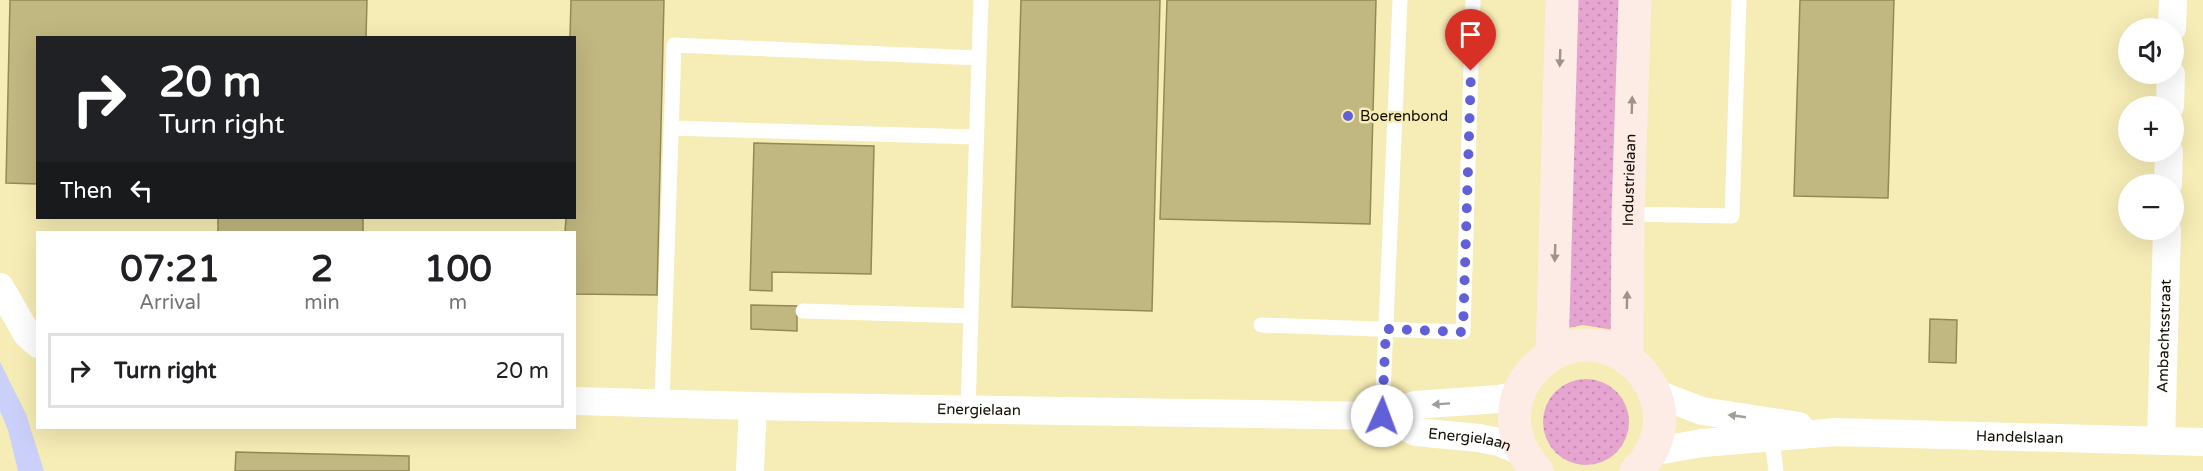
<!DOCTYPE html>
<meta charset="utf-8">
<style>
:root{--surface:#fff;--page:#f6f6f6;--text:#202124;--muted:#757577;--line:#e0e0e0}
body{margin:0;font-family:"Varela Round",sans-serif;background:var(--page);color:var(--text);height:100vh;display:flex;flex-direction:column;font-size:22px;white-space:nowrap}
*{box-sizing:border-box;margin:0}
p{font-size:20px;color:var(--muted)}
.icon{flex:none;width:33px;height:33px;fill:none;stroke:currentColor;stroke-width:2;stroke-linecap:round;stroke-linejoin:round}
.map{position:relative;flex:1;overflow:hidden}
.panel{position:absolute;left:36px;top:231px;width:540px;height:198px;display:flex;flex-direction:column;background:var(--surface);border-radius:0px;box-shadow:0 6px 24px #0002}
.panel>*{flex:none}
.banner{position:absolute;left:36px;top:36px;width:540px;height:183px;border-radius:0px;box-shadow:0 6px 24px #0002;background:#202124;color:#fff;overflow:hidden}
.controls{position:absolute;left:2118px;top:18px;display:grid;gap:12px}
.controls a{display:grid;place-items:center;width:66px;height:66px;border-radius:50%;background:var(--surface);box-shadow:0 6px 24px #0002;font-size:30px}
.pin{position:absolute;display:grid;place-items:center;width:51px;height:51px;color:#fff;margin:-62px -26px;border-radius:50% 50% 50% 0;rotate:-45deg;box-shadow:0 0 6px #0007}
.pin .icon{rotate:45deg}
.me{position:absolute;width:66px;margin:-33px;rotate:2deg;stroke-linejoin:round;filter:drop-shadow(0 0 4px #0008)}
.turn{display:flex;align-items:center;gap:21px;height:126px;padding:0 24px;font-size:27px}
.turn .icon{width:78px;height:78px;stroke-width:2.5}
.turn b{display:block;font-size:42px;line-height:51px}
.then{display:flex;align-items:center;height:57px;padding:0 24px;background:#0003;gap:12px;font-size:22px}
.eta{display:flex;justify-content:space-evenly;align-items:center;height:102px;text-align:center}
.eta b{font-size:36px;font-weight:800;line-height:42px}
ul{padding:0;list-style:none}
li{display:flex;align-items:center;gap:18px;height:75px;margin:0 12px 9px;padding:0 12px;border:3px solid var(--line);border-radius:0px}
li div{flex:1}
li b{display:block;font-size:22px}
li em{font-style:normal}
.map>svg:first-child{display:block}
.grass{fill:url(#grass-dots)}
.water{fill:#cbd0fa}
.building{fill:#c0b781;stroke:#928955;stroke-width:1.5}
.lines{fill:none;stroke-linecap:round;stroke-linejoin:round}
.service{stroke:#fff;stroke-width:15}
.minor{stroke:#fff;stroke-width:28}
.secondary{stroke:#fdebe6;stroke-width:33}
.oneway{fill:#9f928a}
.oneway2{fill:#a09e99}
.route{stroke:#6260d9;stroke-width:10;stroke-dasharray:0 18}
.poi-dot{fill:#6260d9;stroke:#f6ecb5;stroke-width:2}
.labels{text-anchor:middle;dominant-baseline:central;stroke-width:5;stroke-linejoin:round;paint-order:stroke}
.poi-label{font-size:15px;fill:#110d00;stroke:#f6ecb5;text-anchor:start}
.street-label{font-size:15px;fill:#110d00;stroke:#f6ecb5}
</style>
<div class="map">
<svg width="2203" height="471" viewBox="0 0 2203 471">
<defs>
<pattern id="grass-dots" width="8" height="8" patternUnits="userSpaceOnUse" patternTransform="scale(1.5)"><rect width="8" height="8" fill="#e6a4d0"/><path d="M2 2h.1M6 6h.1" fill="none" stroke="#c48cb1" stroke-width="1.8" stroke-linecap="round"/></pattern>
</defs>
<rect width="100%" height="100%" fill="#f6ecb5"/>
<g class="grass">
<path d="M1575,0H1624L1614,330L1583,325L1563,329Z"/>
<circle cx="1586" cy="422" r="43"/>
</g>
<path class="water" d="M0,362L26,414L44,471H18L8,430L0,411Z"/>
<g class="building">
<path d="M10,0H367L366,38H38V184L6,183Z"/>
<path d="M571,0H664L657,295L574,294V232H565L566,218H574V38H570Z"/>
<path d="M1021,0H1160L1152,311L1012,307Z"/>
<path d="M1167,0H1376L1370,224L1160,219Z"/>
<path d="M1800,0H1894L1888,198L1794,196Z"/>
<path d="M754,143L874,146L871,274L772,272V291L750,290Z"/>
<rect x="218" y="218" width="145" height="14"/>
<path d="M751,305L797,306V331L751,329Z"/>
<path d="M1930,319L1957,320L1956,363L1929,362Z"/>
<path d="M236,452L409,456V471H235Z"/>
</g>
<g class="lines">
<g class="service">
<path d="M979,58L981,0"/>
<path d="M671,128L976,137"/>
<path d="M1628,214L1732,216L1739,0"/>
<path d="M803,311L971,316"/>
<path d="M1261,325L1463,332L1473,0"/>
<path d="M662,403L674,45L979,58L968,410"/>
<path d="M1382,416L1400,0"/>
<path d="M1772,439L1776,471"/>
</g>
<g class="minor">
<path d="M2172,28L2173,0"/>
<path d="M2170,106L2171,74"/>
<path d="M2168,184L2169,152"/>
<path d="M0,287L27,334L38,344"/>
<path d="M1655,393L1702,411L1799,426"/>
<path id="s1" d="M574,401L753,406L1382,416L1415,405L1499,399L1518,395"/>
<path id="s2" d="M1382,416L1416,432L1479,438L1499,442L1522,452"/>
<path id="s3" d="M2161,441L2167,230"/>
<path id="s4" d="M1651,452L1702,443L1836,432L2203,442"/>
<path d="M750,471L753,406"/>
</g>
<g class="secondary">
<path d="M1552,355L1562,0"/>
<path id="s5" d="M1627,358L1628,214L1635,0"/>
<path d="M1537,471C1470,398 1568,303 1635,365C1647,376 1654,388 1658,404C1664,428 1654,454 1636,471"/>
</g>
</g>
<defs><path id="oneway-solid" d="M-6-.8H1V-3.2L6.5 0L1 3.2V.8H-6Z" transform="scale(1.5)"/></defs>
<g class="oneway">
<use href="#oneway-solid" transform="translate(1560 58) rotate(92)"/>
<use href="#oneway-solid" transform="translate(1632 105) rotate(-88)"/>
<use href="#oneway-solid" transform="translate(1555 253) rotate(92)"/>
<use href="#oneway-solid" transform="translate(1627 300) rotate(-89)"/>
</g>
<g class="oneway2">
<use href="#oneway-solid" transform="translate(1441 404) rotate(176)"/>
<use href="#oneway-solid" transform="translate(1737 416) rotate(-172)"/>
</g>
<g class="lines">
<path class="route" d="M1382,416L1386,329L1463,332L1471,71"/>
</g>
<circle class="poi-dot" cx="1348" cy="116" r="6"/>
<g class="labels">
<g class="poi-label">
<text x="1360" y="116">Boerenbond</text>
</g>
<g class="street-label">
<text stroke="none"><textPath href="#s5" startOffset="178">Industrielaan</textPath></text>
<text stroke="none"><textPath href="#s3" startOffset="105">Ambachtsstraat</textPath></text>
<text stroke="none"><textPath href="#s1" startOffset="405">Energielaan</textPath></text>
<text stroke="none"><textPath href="#s4" startOffset="370">Handelslaan</textPath></text>
<text stroke="none"><textPath href="#s2" startOffset="92">Energielaan</textPath></text>
</g>
</g>
</svg>
<div class="controls">
<a><svg class="icon" aria-label="sound" viewBox="0 0 24 24"><path d="M4 9h4l5-4v14l-5-4H4zM17 9q2 3 0 6"/></svg></a>
<a>+</a>
<a>−</a>
</div>
<div class="pin" style="left:1471px;top:71px;background:#d93025"><svg class="icon" aria-label="arrive" viewBox="0 0 24 24"><path d="M6 21V4h12l-3 4 3 4H6"/></svg></div>
<svg class="me" style="left:1382px;top:416px" viewBox="-20 -20 40 40"><circle r="19" fill="#fff"/><path d="M0-13L10 11 0 6-10 11z" fill="#6260d9"/></svg>
<div class="banner">
<div class="turn"><svg class="icon" aria-label="right" viewBox="0 0 24 24"><path d="M7 20v-9h11M14 6l5 5-5 5"/></svg><div><b>20 m</b>Turn right</div></div>
<div class="then">Then<svg class="icon" aria-label="left" viewBox="0 0 24 24"><path d="M17 20v-9H6M10 6l-5 5 5 5"/></svg></div>
</div>
<section class="panel">
<div class="eta">
<div><b>07:21</b><p>Arrival</p></div>
<div><b>2</b><p>min</p></div>
<div><b>100</b><p>m</p></div>
</div>
<ul>
<li><svg class="icon" aria-label="right" viewBox="0 0 24 24"><path d="M7 20v-9h11M14 6l5 5-5 5"/></svg><div><b>Turn right</b></div><em>20 m</em></li>
</ul>
</section>
</div>
